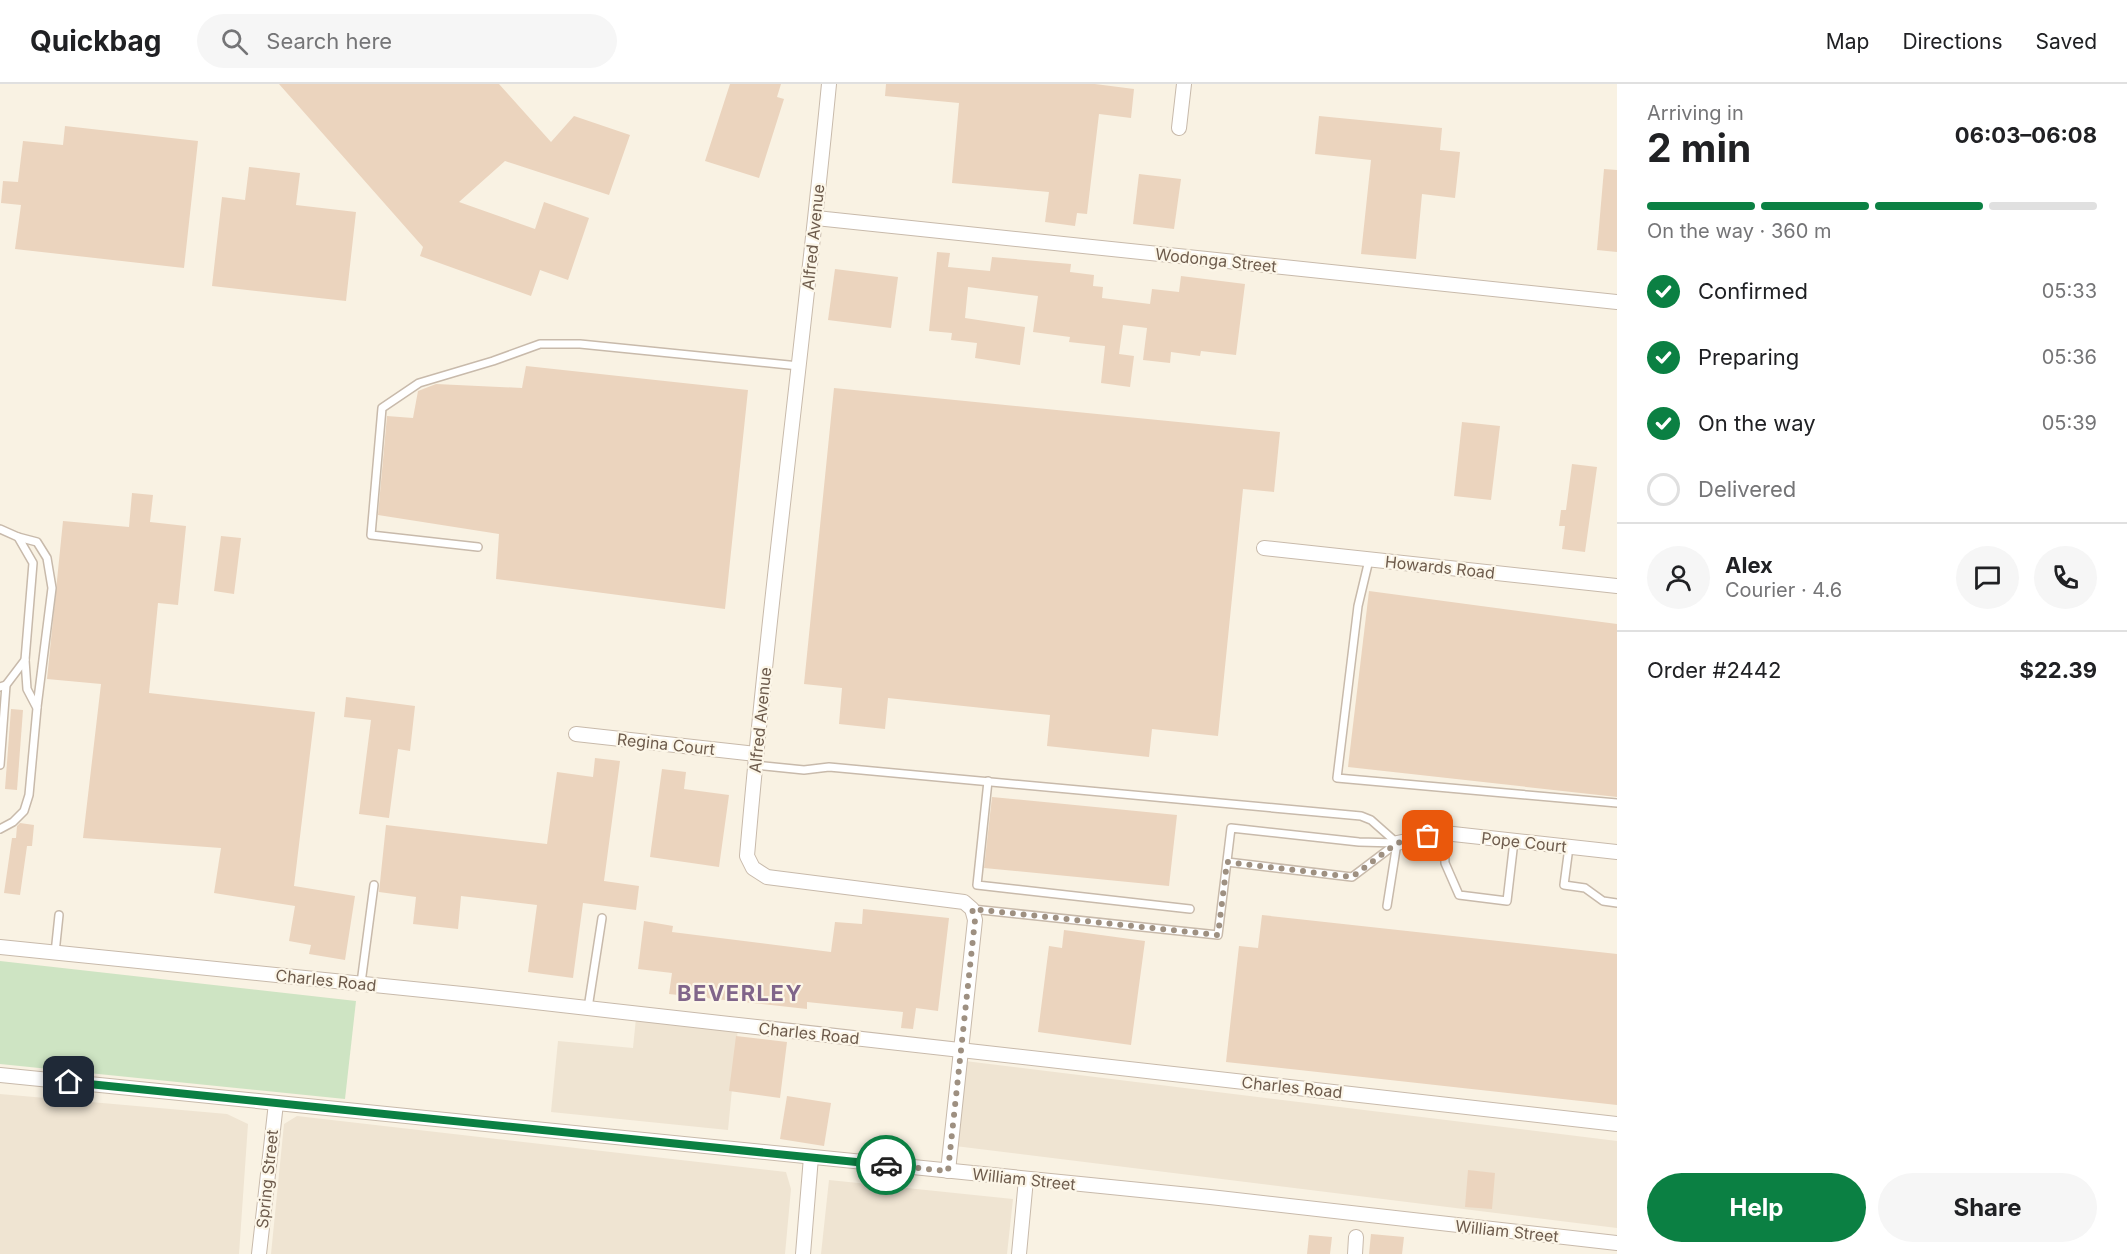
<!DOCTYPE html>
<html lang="en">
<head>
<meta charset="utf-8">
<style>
	body { margin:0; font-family:Inter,sans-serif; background:#f6f6f6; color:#202124; height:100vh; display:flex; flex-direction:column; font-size:22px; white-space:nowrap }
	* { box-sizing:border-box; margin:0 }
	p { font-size:20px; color:#757577 }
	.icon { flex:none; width:33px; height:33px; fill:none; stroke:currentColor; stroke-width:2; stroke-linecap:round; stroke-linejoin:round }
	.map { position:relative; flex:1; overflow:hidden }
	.drawer { display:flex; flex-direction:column; background:#fff; width:510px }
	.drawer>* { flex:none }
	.pin { position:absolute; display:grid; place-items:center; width:51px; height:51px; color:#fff; margin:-26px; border-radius:12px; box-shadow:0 3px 9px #0006 }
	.courier { position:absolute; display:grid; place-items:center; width:60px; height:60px; margin:-30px; border:4px solid #0b8043; border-radius:50%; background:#fff; color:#222; box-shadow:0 2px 8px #0007 }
	.summary em { font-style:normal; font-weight:700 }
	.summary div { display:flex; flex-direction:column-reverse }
	.summary { display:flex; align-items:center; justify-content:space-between; height:102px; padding:0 30px }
	h1 { font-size:39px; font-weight:700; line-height:45px }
	.bar { display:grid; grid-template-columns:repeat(4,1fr); gap:9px 6px; align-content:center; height:72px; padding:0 30px }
	.bar i { height:8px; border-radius:4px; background:#e0e0e0 }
	.bar .on { background:#0b8043 }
	.bar p { grid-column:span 4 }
	.line { display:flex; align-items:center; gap:15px; padding:0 30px; border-top:2px solid #e0e0e0 }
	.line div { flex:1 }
	.round { display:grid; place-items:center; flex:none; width:63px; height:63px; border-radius:32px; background:#f6f6f6 }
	ol { padding:0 30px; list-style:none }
	li { display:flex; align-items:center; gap:18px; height:66px }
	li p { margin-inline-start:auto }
	li .icon { padding:6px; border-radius:50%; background:#0b8043; color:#fff; stroke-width:4 }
	li:last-child { color:#757577 }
	li i { width:33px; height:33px; border:3px solid #e0e0e0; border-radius:50% }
	.cta { display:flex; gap:12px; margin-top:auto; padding:12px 30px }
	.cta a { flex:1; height:69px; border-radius:36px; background:#0b8043; color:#fff; font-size:24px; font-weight:700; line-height:69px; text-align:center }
	.cta a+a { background:#f6f6f6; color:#202124 }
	header { display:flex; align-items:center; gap:36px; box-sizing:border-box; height:84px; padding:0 30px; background:#fff; border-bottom:2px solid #e0e0e0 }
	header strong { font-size:28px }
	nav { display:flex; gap:33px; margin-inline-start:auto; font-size:21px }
	.search { width:420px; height:54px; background:#f6f6f6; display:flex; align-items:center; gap:15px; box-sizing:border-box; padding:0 21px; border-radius:33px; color:#757577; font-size:22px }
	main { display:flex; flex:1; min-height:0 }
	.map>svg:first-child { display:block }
	.residential { fill:#efe4d2 }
	.green { fill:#cee4c3 }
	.building { fill:#ebd4be }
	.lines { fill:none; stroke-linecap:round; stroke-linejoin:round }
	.lane-casing { stroke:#c8baab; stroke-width:10 }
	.street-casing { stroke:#c8baab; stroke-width:16 }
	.lane { stroke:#fff; stroke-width:7 }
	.street { stroke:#fff; stroke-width:14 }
	.done { stroke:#9e9081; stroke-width:6; stroke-dasharray:0 10.8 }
	.route { stroke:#0b8043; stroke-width:8 }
	.labels { text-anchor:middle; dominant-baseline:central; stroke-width:4.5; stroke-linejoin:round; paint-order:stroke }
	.street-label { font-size:16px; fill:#6d5b4c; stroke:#fcf6e8 }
	.district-label { font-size:22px; font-weight:bold; letter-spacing:1.5px; fill:#80658a; stroke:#fcf6e8 }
</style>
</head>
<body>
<header>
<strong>Quickbag</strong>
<div class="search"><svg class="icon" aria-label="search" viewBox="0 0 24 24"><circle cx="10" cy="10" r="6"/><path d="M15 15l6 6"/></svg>Search here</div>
<nav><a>Map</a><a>Directions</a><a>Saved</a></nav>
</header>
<main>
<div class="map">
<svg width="1617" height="1170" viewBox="0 0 1617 1170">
	<rect width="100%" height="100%" fill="#f9f2e3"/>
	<!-- residential -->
	<g class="residential">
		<path d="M636 934 738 944 728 1046 551 1028 558 957 633 964Z"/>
		<path d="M965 977 1617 1057V1144L955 1062Z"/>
		<path d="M0 1010 227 1030 248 1040 239 1170H0Z"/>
		<path d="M297 1032 786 1088 791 1105 785 1170H271L284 1040Z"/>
		<path d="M829 1096 1013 1115 1007 1170H821Z"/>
	</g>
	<!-- green -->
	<path class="green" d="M0 877 356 917 345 1015 0 980Z"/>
	<!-- building -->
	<g class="building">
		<path d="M279 0H499L551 58 574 32 630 51 609 111 505 77 459 118 535 145 544 118 589 134 568 196 540 186 531 212 420 172 423 163Z"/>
		<path d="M730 0H781L777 13 784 15 759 94 705 77Z"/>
		<path d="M886 0H1095L1134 5 1131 34 1099 30 1087 130 1077 129 1075 142 1045 138 1049 108 952 99 959 19 885 12Z"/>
		<path d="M1319 32 1442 44 1440 66 1460 68 1455 114 1422 110 1416 175 1361 170 1371 76 1315 70Z"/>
		<path d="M65 42 198 57 184 184 15 165 21 121 1 119 3 97 18 98 23 57 63 61Z"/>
		<path d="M249 83 300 89 296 121 356 128 346 217 212 202 222 113 245 116Z"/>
		<path d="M1604 85 1617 86V168L1597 166Z"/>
		<path d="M1139 90 1181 95 1174 145 1133 140Z"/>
		<path d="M937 168 950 169 948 183 990 187 992 173 1071 180 1070 188 1094 191 1093 202 1103 203 1102 214 1150 220 1152 205 1179 208 1181 192 1245 200 1236 271 1201 267 1200 272 1171 268 1170 279 1143 276 1147 244 1123 241 1119 270 1134 272 1130 303 1101 299 1105 262 1069 258 1070 253 1033 248 1038 212 968 203 965 234 1025 243 1020 281 975 274 977 259 951 256 952 249 929 247Z"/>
		<path d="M835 185 898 193 891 244 828 236Z"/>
		<path d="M526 282 748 306 725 525 496 495 499 450 378 431 387 332 413 334 418 307 436 300 522 304Z"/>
		<path d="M834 304 1280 348 1274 408 1243 405 1218 652 1152 645 1149 673 1047 662 1050 631 888 614 885 645 839 640 842 604 804 600Z"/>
		<path d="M1462 338 1500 342 1491 416 1454 412Z"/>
		<path d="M1572 380 1597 383 1585 468 1562 465 1565 442H1559L1561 426H1566Z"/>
		<path d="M132 409 153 411 150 438 186 442 178 521 158 519 149 609 315 628 294 802 355 812 345 876 309 870 311 861 289 857 295 822 214 809 221 764 83 754 101 600 47 595 63 437 129 443Z"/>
		<path d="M221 452 241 454 234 510 214 507Z"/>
		<path d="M1369 507 1617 540V713L1348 683Z"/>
		<path d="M346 613 415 622 410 667 398 665 389 734 359 730 371 636 344 633Z"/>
		<path d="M11 625 23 626 17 706 5 705Z"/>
		<path d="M595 674 620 677 604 797 639 802 636 826 583 819 573 894 528 888 537 821 461 812 458 845 413 840 416 813 379 808 386 741 547 760 557 688 593 693Z"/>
		<path d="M662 685 686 688 684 705 729 711 719 783 650 773Z"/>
		<path d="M992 713 1177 731 1169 802 984 784Z"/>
		<path d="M20 739 34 741 32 762H27L20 811 4 809 12 754H16L17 742Z"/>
		<path d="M863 825 949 834 938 927 916 924 913 945 901 944 903 928 807 918V925L669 910 672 889 638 885 644 837 673 842 672 848 831 868 835 838 862 840Z"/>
		<path d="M1262 831 1617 870V1021L1226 978 1239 862 1258 864Z"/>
		<path d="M1064 846 1145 857 1131 961 1038 948 1049 862 1062 864Z"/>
		<path d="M736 952 787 958 780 1014 729 1007Z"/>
		<path d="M787 1012 831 1019 824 1062 780 1055Z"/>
		<path d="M1468 1086 1495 1089 1492 1125 1465 1123Z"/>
		<path d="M1371 1150 1404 1153 1402 1170H1369Z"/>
		<path d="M1309 1151 1332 1153 1330 1170H1307Z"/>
	</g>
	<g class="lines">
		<!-- lane casing -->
		<g class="lane-casing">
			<g id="lane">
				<path d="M0 445 18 453 33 479 25 576 27 605 37 624 29 711 24 727 13 738 0 745"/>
				<path d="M18 453 37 458 47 474 52 504 37 623"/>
				<path d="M478 463 371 451 382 324 419 299 493 277 540 260H580L799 282"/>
				<path d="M1369 476 1358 522 1337 694 1617 719"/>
				<path d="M0 603 6 601 25 576"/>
				<path d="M0 681 6 601"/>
				<path d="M755 681 804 686 829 683 1361 732 1371 736 1397 759"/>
				<path d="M988 697 977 801 1190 825"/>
				<path d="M1444 749 1445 779 1459 811 1507 817 1514 757"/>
				<path d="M1569 763 1564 801 1585 804 1603 817 1617 819"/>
				<path d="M1227 778 1352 793 1397 759"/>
				<path d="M1387 822 1397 759"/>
				<path d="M972 825 1218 851 1231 744 1359 758 1397 759"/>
				<path d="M55 869 59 831"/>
				<path d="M361 899 374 801"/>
				<path d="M588 924 602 834"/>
			</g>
		</g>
		<!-- street casing -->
		<g class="street-casing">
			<g id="street">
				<path d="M829 0C804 257 769 514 747 772L753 784 767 793 964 818 972 825 975 836 948 1087"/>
				<path d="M1179 44 1184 0"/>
				<path d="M816 134 1617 218"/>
				<path d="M1264 464 1617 502"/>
				<path d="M576 650 756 670"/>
				<path d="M1397 759 1444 749 1617 768"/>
				<path d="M0 863 472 911 1617 1040"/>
				<path d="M0 991 1210 1113 1617 1159"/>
				<path d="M259 1170 276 1019"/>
				<path d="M803 1170 811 1073"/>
				<path d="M1019 1170 1026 1095"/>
				<path d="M1355 1170 1356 1153"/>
			</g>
		</g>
		<!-- lane -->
		<use href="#lane" class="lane"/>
		<!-- street -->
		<use href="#street" class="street"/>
	</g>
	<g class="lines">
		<!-- done -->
		<path class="done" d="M886 1081 948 1087 975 836 972 825 1218 851 1227 778 1352 793 1397 759 1428 752"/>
		<!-- route -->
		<path class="route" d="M69 998 886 1081"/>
	</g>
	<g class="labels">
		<!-- street labels -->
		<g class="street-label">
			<text transform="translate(813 153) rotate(-84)">Alfred Avenue</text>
			<text transform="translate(1216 176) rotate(6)">Wodonga Street</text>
			<text transform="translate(1440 483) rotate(6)">Howards Road</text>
			<text transform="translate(760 636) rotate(-84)">Alfred Avenue</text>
			<text transform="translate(666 660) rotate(6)">Regina Court</text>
			<text transform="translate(1524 758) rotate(6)">Pope Court</text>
			<text transform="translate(326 896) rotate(6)">Charles Road</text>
			<text transform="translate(809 949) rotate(6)">Charles Road</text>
			<text transform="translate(1292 1003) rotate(6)">Charles Road</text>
			<text transform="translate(267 1095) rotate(-84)">Spring Street</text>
			<text transform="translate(1024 1095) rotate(6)">William Street</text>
			<text transform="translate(1507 1147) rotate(6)">William Street</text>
		</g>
		<!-- district labels -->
		<g class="district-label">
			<text x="740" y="909">BEVERLEY</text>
		</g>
	</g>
</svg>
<div class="pin" style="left:1428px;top:752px;background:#ea580c"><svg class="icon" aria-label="bag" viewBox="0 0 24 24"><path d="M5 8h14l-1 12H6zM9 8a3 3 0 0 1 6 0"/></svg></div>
<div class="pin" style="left:69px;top:998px;background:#1f2937"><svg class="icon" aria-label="home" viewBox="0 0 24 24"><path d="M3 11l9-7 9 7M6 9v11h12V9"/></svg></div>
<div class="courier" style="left:886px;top:1081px"><svg class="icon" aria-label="car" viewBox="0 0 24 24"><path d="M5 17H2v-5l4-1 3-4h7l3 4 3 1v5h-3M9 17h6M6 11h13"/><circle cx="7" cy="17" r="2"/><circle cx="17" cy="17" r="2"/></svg></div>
</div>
<section class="drawer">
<div class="summary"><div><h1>2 min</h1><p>Arriving in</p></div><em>06:03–06:08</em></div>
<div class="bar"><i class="on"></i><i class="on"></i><i class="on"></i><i></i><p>On the way · 360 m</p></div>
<ol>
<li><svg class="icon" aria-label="check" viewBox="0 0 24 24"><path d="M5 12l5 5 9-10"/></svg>Confirmed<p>05:33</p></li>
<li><svg class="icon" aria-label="check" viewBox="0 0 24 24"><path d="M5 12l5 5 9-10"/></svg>Preparing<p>05:36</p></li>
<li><svg class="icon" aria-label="check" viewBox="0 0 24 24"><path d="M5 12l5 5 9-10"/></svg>On the way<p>05:39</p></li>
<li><i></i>Delivered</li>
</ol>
<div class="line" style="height:108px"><a class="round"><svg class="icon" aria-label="person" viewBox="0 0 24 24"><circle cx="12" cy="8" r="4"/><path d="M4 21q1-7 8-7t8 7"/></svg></a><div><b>Alex</b><p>Courier · 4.6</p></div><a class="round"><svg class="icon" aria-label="chat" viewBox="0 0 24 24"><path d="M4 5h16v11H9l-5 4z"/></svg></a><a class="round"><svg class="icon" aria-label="phone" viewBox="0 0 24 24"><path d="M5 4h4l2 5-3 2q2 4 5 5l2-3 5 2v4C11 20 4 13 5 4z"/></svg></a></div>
<div class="line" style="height:78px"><div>Order #2442</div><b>$22.39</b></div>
<div class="cta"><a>Help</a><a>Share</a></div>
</section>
</main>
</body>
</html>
